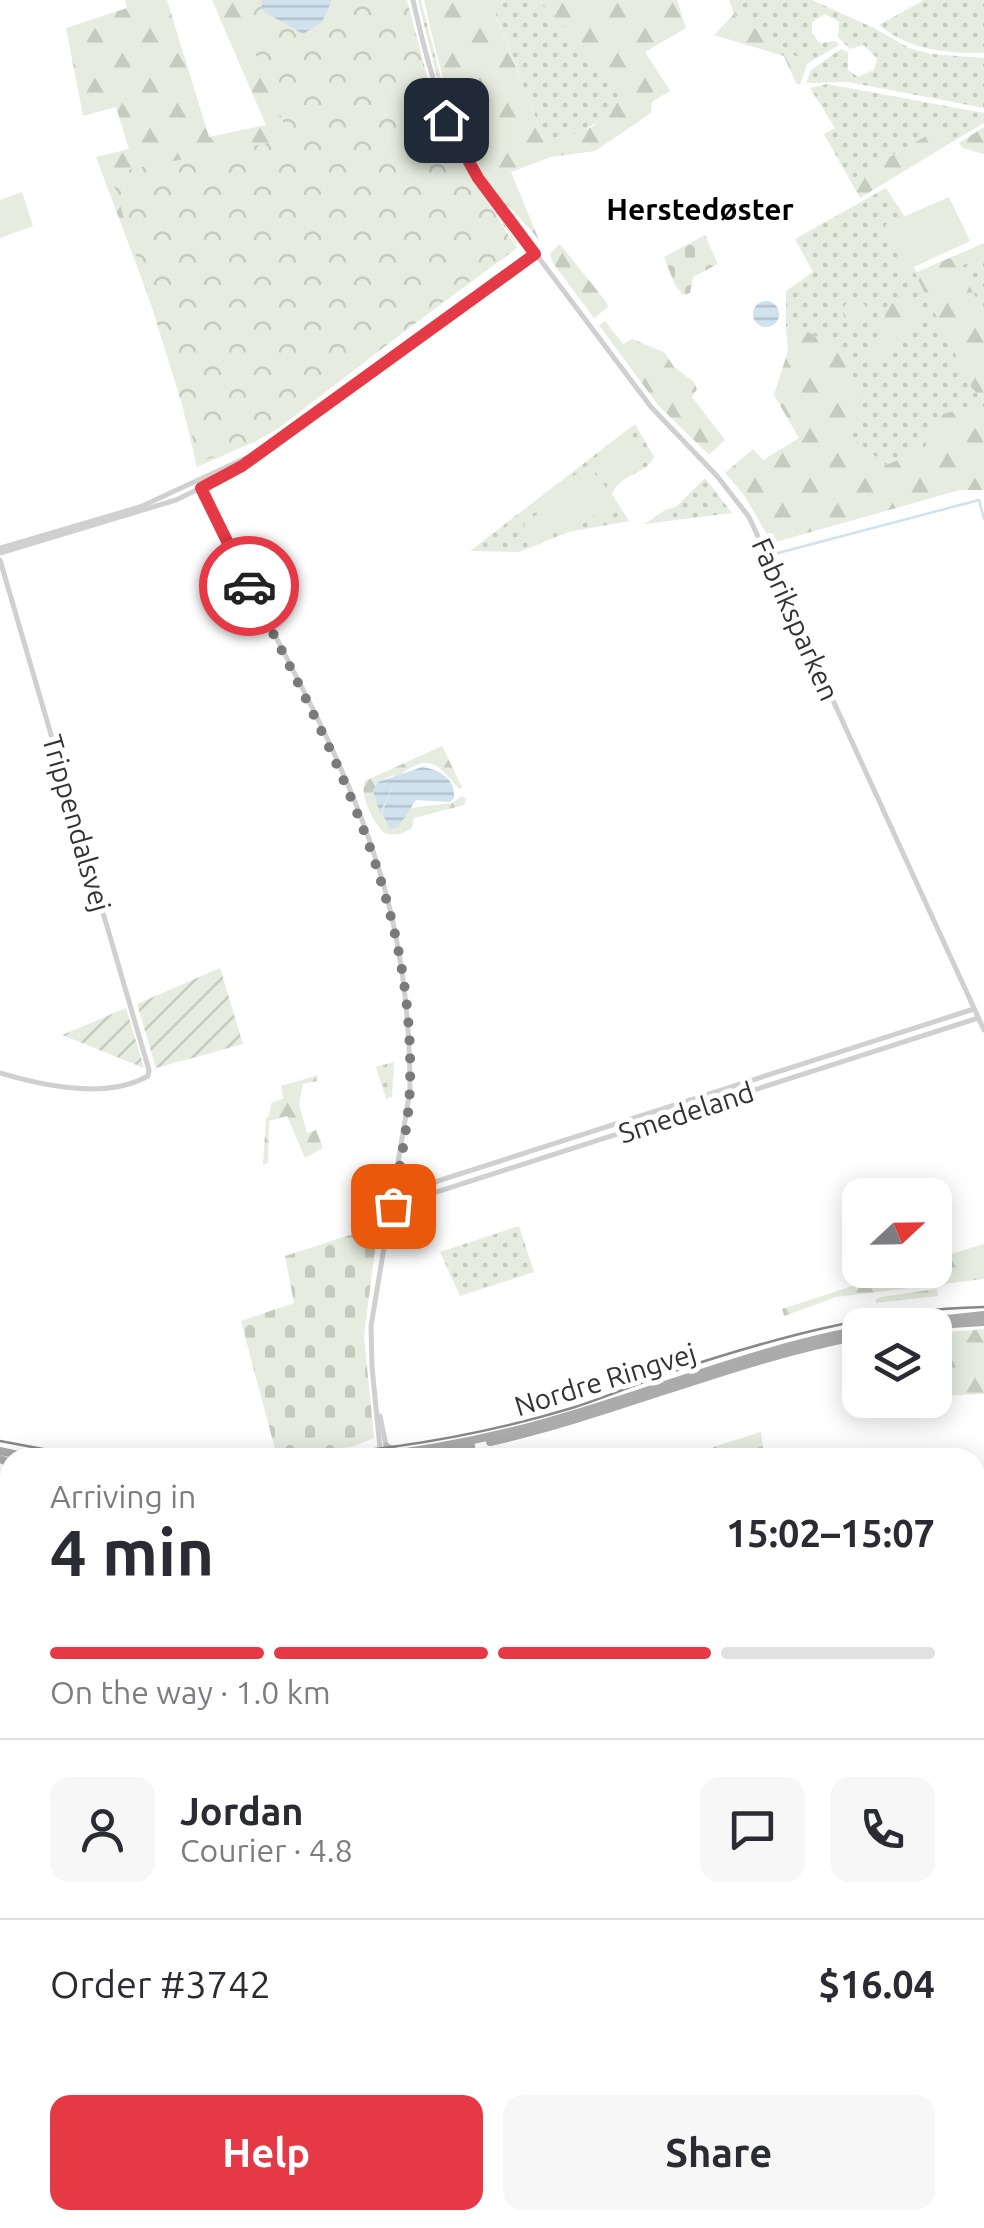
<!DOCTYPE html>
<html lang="en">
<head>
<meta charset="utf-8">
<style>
	body { margin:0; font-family:Ubuntu,sans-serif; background:#f7f7f7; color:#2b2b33; height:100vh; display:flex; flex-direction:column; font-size:38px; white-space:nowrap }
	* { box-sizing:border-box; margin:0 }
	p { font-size:32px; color:#7c7c81 }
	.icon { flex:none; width:55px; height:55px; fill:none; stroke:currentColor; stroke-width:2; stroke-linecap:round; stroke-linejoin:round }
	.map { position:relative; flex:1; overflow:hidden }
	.drawer { position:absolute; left:0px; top:1448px; width:985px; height:782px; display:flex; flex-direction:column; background:#fff; border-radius:30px 30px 0 0; box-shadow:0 5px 25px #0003 }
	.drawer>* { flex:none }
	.needle { width:65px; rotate:68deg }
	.controls { position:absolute; left:842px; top:1178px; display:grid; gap:20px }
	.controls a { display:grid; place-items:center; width:110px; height:110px; border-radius:20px; background:#fff; box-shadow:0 5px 25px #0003; font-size:50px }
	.pin { position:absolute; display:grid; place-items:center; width:85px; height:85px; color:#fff; margin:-42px; border-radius:20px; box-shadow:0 5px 15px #0006 }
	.courier { position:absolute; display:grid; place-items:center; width:100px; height:100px; margin:-50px; border:8px solid #e63946; border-radius:50%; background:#fff; color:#222; box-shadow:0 2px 12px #0007 }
	.head em { font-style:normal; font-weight:700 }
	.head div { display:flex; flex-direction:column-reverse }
	.head { display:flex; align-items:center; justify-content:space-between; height:170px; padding:0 50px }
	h1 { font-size:65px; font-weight:700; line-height:75px }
	.bar { display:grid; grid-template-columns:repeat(4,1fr); gap:15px 10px; align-content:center; height:120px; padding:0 50px }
	.bar i { height:12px; border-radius:8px; background:#e1e1e2 }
	.bar .active { background:#e63946 }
	.bar p { grid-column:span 4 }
	.line { display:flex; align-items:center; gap:25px; padding:0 50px; border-top:2px solid #e1e1e2 }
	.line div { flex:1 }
	.round { display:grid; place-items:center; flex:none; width:105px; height:105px; border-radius:20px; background:#f7f7f7 }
	.primary-button { display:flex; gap:20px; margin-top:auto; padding:20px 50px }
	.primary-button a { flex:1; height:115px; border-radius:20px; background:#e63946; color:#fff; font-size:40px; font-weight:700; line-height:115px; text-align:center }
	.primary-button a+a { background:#f7f7f7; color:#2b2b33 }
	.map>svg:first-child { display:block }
	.grass { fill:url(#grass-dots) }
	.forest { fill:url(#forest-firs) }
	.cemetery { fill:url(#cemetery-stones) }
	.park { fill:url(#park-crowns) }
	.garden { fill:url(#garden-furrows) }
	.pitch { fill:#e6ecdf }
	.water { fill:url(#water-rules) }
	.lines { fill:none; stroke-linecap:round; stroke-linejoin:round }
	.stream { stroke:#cfe2ee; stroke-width:2.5 }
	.tertiary { stroke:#d0d0d0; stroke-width:5 }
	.secondary { stroke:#bdbdbd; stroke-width:5 }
	.primary { stroke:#ababab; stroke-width:8 }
	.tram { stroke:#888; stroke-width:2.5 }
	.done { stroke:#7a7a7a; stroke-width:10; stroke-dasharray:0 18 }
	.route { stroke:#e63946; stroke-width:12 }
	.labels { text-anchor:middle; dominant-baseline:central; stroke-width:10; stroke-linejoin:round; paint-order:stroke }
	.street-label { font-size:28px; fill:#333; stroke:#fff }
	.neighbourhood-label { font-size:30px; font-weight:bold; fill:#000; stroke:#fff }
</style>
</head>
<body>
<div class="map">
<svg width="984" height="2228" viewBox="0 0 984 2228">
	<defs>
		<pattern id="grass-dots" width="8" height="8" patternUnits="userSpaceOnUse" patternTransform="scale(2.5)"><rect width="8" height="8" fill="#e6ecdf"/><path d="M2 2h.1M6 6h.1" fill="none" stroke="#c6cbc0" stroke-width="1.8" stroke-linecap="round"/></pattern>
		<pattern id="forest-firs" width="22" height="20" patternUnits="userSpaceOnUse" patternTransform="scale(2.5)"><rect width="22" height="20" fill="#e6ecdf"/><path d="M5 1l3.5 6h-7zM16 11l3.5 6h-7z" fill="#c6cbc0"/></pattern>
		<pattern id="cemetery-stones" width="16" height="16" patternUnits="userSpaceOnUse" patternTransform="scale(2.5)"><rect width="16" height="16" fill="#e6ecdf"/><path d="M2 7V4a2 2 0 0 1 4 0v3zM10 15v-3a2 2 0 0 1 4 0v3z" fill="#c6cbc0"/></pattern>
		<pattern id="park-crowns" width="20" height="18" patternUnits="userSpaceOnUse" patternTransform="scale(2.5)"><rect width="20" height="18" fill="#e6ecdf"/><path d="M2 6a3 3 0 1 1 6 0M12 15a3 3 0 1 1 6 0" fill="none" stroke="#c6cbc0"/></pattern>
		<pattern id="garden-furrows" width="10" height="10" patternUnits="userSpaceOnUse" patternTransform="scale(2.5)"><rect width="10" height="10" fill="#e6ecdf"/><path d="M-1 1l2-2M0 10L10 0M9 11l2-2" fill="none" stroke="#c6cbc0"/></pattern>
		<pattern id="water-rules" width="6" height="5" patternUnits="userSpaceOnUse" patternTransform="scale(2.5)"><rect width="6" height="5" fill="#cfe2ee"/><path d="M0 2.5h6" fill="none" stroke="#b2c2cd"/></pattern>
	</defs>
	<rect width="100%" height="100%" fill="#fff"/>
	<!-- grass -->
	<g class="grass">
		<path d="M407 0 432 95 445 126 465 165 517 243 515 244C492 204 462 169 442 126 424 86 416 43 407 0Z"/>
		<path d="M418 0H421L448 106 469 152 528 234 484 181 444 106Z"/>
		<path d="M503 0H539L628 92C606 120 581 136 546 144L494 10Z"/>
		<path d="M729 0H812L874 28 909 48 931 54 984 58V108L848 82 806 83 811 70 841 49 848 52V70L858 77 874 70 877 58 864 45 850 49 838 37 839 22 825 14 812 22V34L820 43 835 41 839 45 807 64 734 14Z"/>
		<path d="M924 0H984V53C945 53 911 51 879 25Z"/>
		<path d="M827 84 984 113V123L952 142 933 132 850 180 824 134 835 128 810 88Z"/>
		<path d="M886 188 905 217 886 226 905 270 914 267 972 387 984 400V415L970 406 943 414 924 449 886 465 847 434 792 325 786 328V291L813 272 795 239Z"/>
		<path d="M976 257 984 260V314L959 266Z"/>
		<path d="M635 424 654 457C645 476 620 473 612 494L629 521 568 532 519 552 470 551Z"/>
		<path d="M705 478 732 513 645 524 665 510 676 507Z"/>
		<path d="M394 1062 392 1097 386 1099 376 1067Z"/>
		<path d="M519 1226 534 1272 460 1296 440 1252Z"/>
	</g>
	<!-- forest -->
	<g class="forest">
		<path d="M125 0H167L209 137 266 125 212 0H244L427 98 460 167 517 248 305 405 232 351 256 441 197 467 171 357 96 157 129 149 116 107 83 116 66 28 127 8Z"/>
		<path d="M424 0H503L494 11 546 144 592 127 628 92 539 0H677L686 28 645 52 670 91 652 102 651 113 595 151 551 157 511 172 539 240C523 221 503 202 489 181 453 127 438 63 424 0Z"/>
		<path d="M734 14 807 64 800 85 796 83 784 56 714 35Z"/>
		<path d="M984 127V154L963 148 959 143Z"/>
		<path d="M933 132 952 142 860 198 850 180Z"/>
		<path d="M984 243V260L976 258 960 267 984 314V400L972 388 915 273Z"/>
		<path d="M560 244 607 303 608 307 594 318 553 263 550 254Z"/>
		<path d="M910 295 922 302 923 314C905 329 898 352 873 359L870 352 884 322 887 306Z"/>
		<circle cx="855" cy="312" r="12"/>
		<path d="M605 321 623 344 632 339 664 352 674 367 694 382 697 389 692 397 725 440 709 455 658 405 599 325Z"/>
		<path d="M792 325C846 347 862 369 858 428L848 434 886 465 924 449 943 414 970 406 984 415V490H960L772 543 744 495 725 473 753 449 763 460 799 438 774 395 788 351 786 328Z"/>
		<path d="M442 746 462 787 460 789C434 763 433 751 395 778L393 775 378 782 380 812 393 778 395 780 382 813 405 817 409 808 452 803 462 796 466 799 464 805 414 818 412 828C402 834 395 837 383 832 373 820 359 796 365 781Z"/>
		<path d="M318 1075 317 1081 303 1084 299 1104 307 1133 316 1130 323 1148 305 1158 287 1116 269 1121 268 1162 263 1165 266 1118 269 1116 271 1103 283 1099 281 1086Z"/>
		<path d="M984 1244V1279L836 1297 784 1316 782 1309 902 1270H935V1259Z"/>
		<path d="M937 1289 938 1296 876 1303V1299L881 1297Z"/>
		<path d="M984 1329V1394L937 1396 935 1333Z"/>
	</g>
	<!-- cemetery -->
	<g class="cemetery">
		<path d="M705 235 718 264 693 277 690 293 683 295 675 285 664 257Z"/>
		<path d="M378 1226 364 1336 374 1438 352 1447 276 1453 241 1321 294 1303 285 1256Z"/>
	</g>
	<!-- park -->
	<g class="park">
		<path d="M234 0H407L430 96 442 127 515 246 279 428 256 441 200 462 110 173 290 139Z"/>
		<path d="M761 1432 764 1457H717L713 1447Z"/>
	</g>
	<!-- garden -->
	<g class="garden">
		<path d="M220 968 243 1044 156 1068 137 1004Z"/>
		<path d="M126 1008 144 1068 62 1035Z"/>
	</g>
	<!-- pitch -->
	<g class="pitch">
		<path d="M22 192 33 226 0 238V200Z"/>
		<path d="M949 197 970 241 905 271 885 225Z"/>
		<path d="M625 436 645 461 611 488 591 463Z"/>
		<path d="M588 465 613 496 607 501 616 512 601 524 591 513 563 535 538 504Z"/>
		<path d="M540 512 556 532 539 545 523 525Z"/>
	</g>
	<!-- water -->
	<g class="water">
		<path d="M261 0H332L322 22 303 34 263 11Z"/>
		<circle cx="766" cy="314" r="13"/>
		<path d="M422 767C439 769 456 779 454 798L450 802 416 800 398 827 390 829 382 813 395 780 380 813 373 790 378 782Z"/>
	</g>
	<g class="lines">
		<!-- stream -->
		<path class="stream" d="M778 553 979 500 984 519"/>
		<!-- tertiary -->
		<g class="tertiary">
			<path d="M413 0C428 67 442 119 478 177L651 407 717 476 749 517 984 1030"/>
			<path d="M201 488C258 614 336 732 377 863 401 937 410 1013 410 1090L371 1326 372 1367 381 1458"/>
			<path d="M0 548 140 507 248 457"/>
			<path d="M0 553 176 500 225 476 535 254"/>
			<path d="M0 560 149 1070 148 1076C106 1100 43 1086 0 1073"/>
			<path d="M394 1195 974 1009"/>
			<path d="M393 1206 978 1018"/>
			<path d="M380 1416 386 1445"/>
			<path d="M984 1838 977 1840 975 1845 977 1851 984 1852"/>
			<path d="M0 1841 10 1836"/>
			<path d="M251 2220 254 2228"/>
			<path d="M257 2220 259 2228"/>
			<path d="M133 2228 146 2220"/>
			<path d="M147 2228 160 2220"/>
		</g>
		<!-- secondary -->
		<g class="secondary">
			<path d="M386 1445 397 1451"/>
			<path d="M0 2049 10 2066"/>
			<path d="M0 2063 10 2079"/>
			<path d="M94 2220 99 2228"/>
			<path d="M103 2220 108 2228"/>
		</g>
		<!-- primary -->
		<g class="primary">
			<path d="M890 1325 984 1315"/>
			<path d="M935 1325 984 1322"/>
			<path d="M490 1442C615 1414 733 1360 860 1336"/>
			<path d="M0 1451 31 1458"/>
			<path d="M73 1453 74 1458"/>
			<path d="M361 1458C424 1451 482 1440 543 1423 649 1394 751 1350 860 1330"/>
			<path d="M429 1458 471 1446"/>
			<path d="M0 1459 10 1463"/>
		</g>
		<!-- tram -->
		<g class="tram">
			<path d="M0 1441 91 1458"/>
			<path d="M273 1458C374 1453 476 1437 572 1408 604 1398 634 1385 665 1374 767 1340 876 1309 984 1307"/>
		</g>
	</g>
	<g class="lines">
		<!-- done -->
		<path class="done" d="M249 586C331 748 415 898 410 1085 409 1125 399 1166 393 1206"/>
		<!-- route -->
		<path class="route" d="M249 586 201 488 242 466 535 254 478 178 446 120"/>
	</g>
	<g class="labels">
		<!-- street labels -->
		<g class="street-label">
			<text transform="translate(796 619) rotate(66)">Fabriksparken</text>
			<text transform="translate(77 823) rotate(74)">Trippendalsvej</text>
			<text transform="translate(686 1112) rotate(-18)">Smedeland</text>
			<text transform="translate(605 1379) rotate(-17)">Nordre Ringvej</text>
		</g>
		<!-- neighbourhood labels -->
		<g class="neighbourhood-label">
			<text x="700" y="209">Herstedøster</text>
		</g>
	</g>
</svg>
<div class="controls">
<a><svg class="needle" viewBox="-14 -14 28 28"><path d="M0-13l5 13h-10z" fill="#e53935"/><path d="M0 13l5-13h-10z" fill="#7c7c81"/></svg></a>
<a><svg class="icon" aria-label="layers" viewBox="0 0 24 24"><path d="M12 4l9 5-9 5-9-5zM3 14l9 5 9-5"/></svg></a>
</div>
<div class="pin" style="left:393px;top:1206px;background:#ea580c"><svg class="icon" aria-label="bag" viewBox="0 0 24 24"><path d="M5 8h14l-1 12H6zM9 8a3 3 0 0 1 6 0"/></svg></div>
<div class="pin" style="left:446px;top:120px;background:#1f2937"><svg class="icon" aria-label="home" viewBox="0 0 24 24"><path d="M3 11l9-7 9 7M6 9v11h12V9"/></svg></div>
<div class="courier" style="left:249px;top:586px"><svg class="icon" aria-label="car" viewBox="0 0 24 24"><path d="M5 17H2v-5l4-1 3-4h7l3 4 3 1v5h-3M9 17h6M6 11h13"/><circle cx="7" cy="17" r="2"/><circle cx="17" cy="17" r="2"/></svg></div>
<section class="drawer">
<div class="head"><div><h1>4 min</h1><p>Arriving in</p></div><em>15:02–15:07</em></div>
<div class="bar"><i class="active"></i><i class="active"></i><i class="active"></i><i></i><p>On the way · 1.0 km</p></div>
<div class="line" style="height:180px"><a class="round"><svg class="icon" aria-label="person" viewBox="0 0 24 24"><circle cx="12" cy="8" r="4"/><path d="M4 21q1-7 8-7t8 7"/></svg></a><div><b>Jordan</b><p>Courier · 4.8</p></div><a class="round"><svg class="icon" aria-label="chat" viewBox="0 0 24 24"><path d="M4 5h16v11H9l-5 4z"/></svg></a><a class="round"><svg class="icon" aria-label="phone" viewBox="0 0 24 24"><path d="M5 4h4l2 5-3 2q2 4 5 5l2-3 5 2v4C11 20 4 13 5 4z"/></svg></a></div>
<div class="line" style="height:130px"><div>Order #3742</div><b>$16.04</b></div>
<div class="primary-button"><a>Help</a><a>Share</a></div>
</section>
</div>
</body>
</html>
